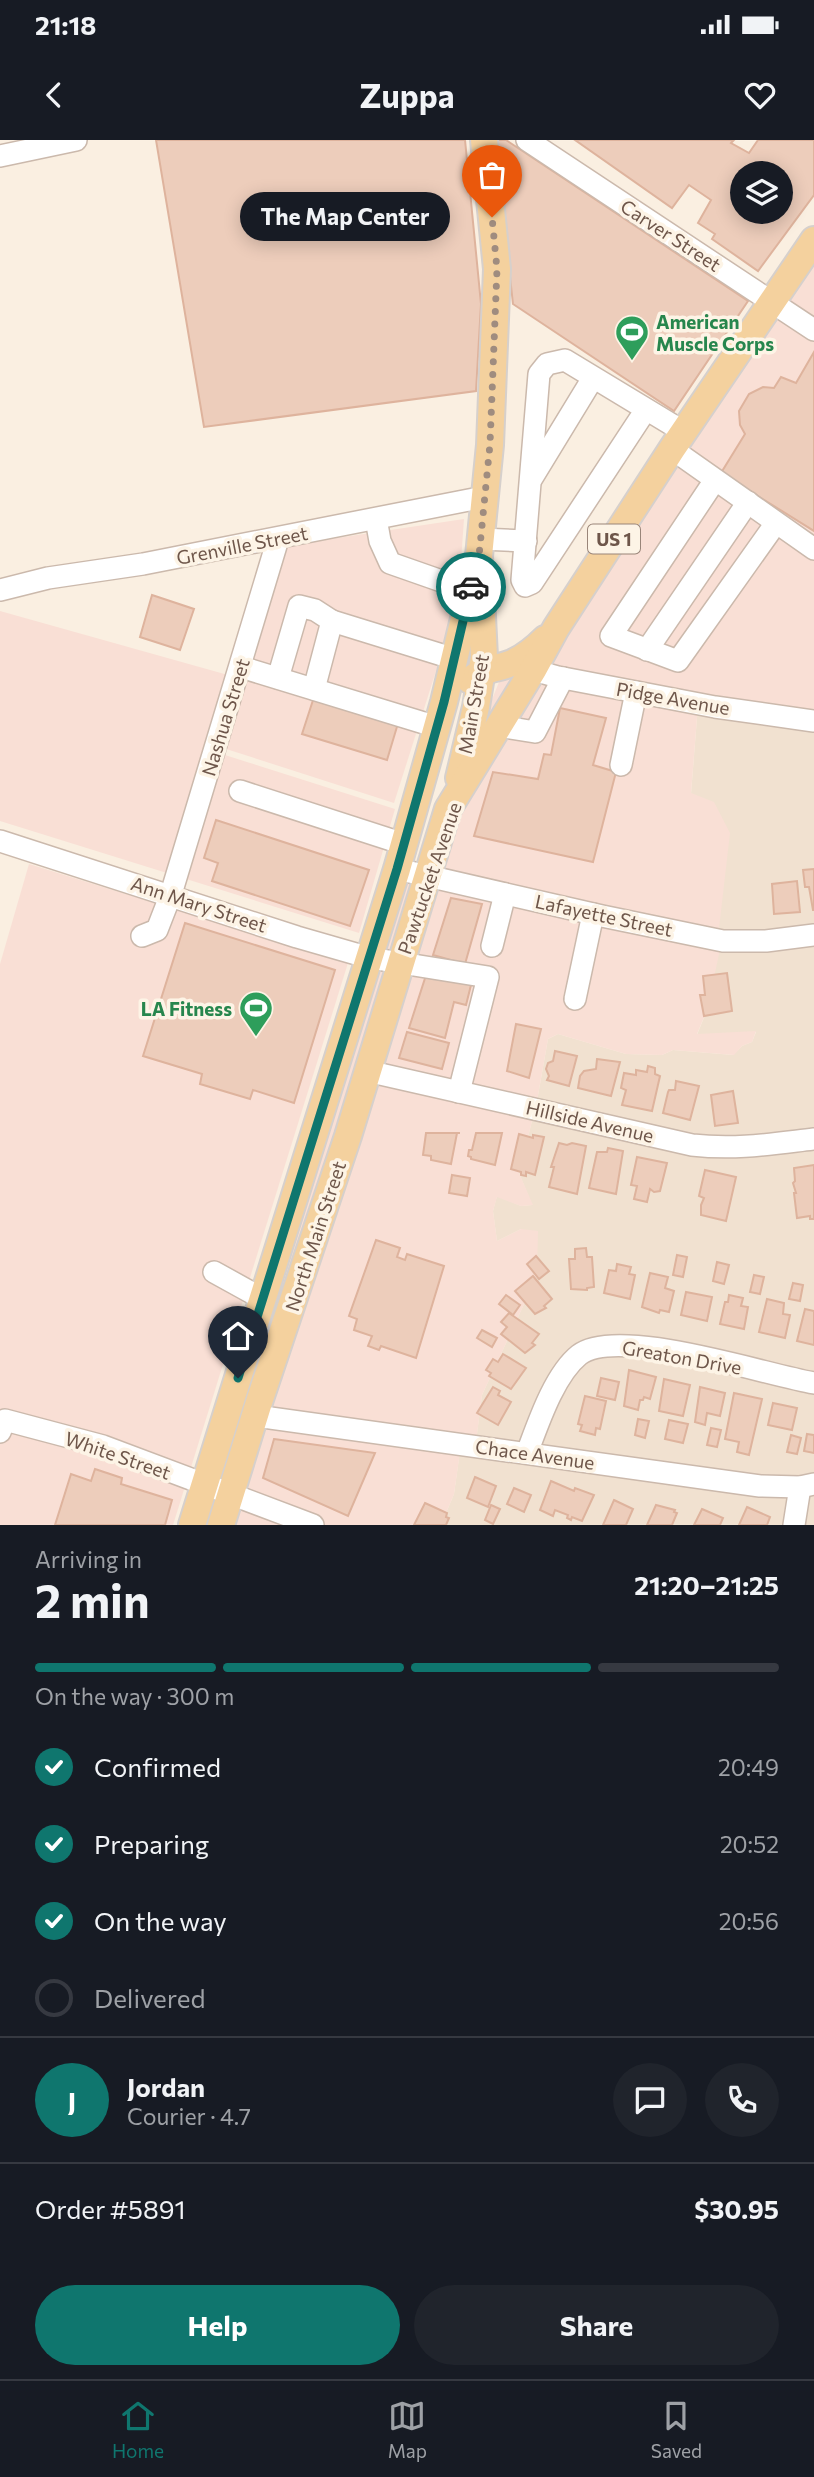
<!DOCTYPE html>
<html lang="en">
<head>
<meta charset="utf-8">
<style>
	body { margin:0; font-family:Commissioner,sans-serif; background:#20242c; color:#f1f3f6; height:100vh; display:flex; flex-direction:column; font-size:26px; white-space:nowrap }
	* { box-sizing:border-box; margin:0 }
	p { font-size:23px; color:#9ea1a6 }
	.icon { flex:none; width:38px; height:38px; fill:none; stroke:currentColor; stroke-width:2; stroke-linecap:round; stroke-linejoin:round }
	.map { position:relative; height:1385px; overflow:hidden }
	.details { display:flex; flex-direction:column; background:#171b24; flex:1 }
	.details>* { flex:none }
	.tools { position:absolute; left:730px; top:21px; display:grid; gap:14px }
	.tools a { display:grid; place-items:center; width:63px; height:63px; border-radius:50%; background:#171b24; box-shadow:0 4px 18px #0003; font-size:35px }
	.pin { position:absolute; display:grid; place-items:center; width:60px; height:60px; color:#fff; margin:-72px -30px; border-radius:50% 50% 50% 0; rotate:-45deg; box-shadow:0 0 7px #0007 }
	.pin .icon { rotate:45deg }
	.courier { position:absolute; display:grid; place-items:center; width:70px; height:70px; margin:-35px; border:5px solid #0f766e; border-radius:50%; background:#fff; color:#222; box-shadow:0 2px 9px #0007 }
	.bubble { position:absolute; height:49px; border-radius:24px; background:#171b24; box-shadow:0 4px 18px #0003; font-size:23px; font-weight:700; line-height:49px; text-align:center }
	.head em { font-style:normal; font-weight:700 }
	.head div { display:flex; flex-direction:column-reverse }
	.head { display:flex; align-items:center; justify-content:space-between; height:119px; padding:0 35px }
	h1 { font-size:46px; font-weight:700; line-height:52px }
	.bar { display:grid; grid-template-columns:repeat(4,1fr); gap:10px 7px; align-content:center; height:84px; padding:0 35px }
	.bar i { height:9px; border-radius:5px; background:#363941 }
	.bar .selected { background:#0f766e }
	.bar p { grid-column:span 4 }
	.line { display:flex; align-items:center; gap:18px; padding:0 35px; border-top:2px solid #363941 }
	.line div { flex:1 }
	.round { display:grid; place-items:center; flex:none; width:74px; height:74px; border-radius:37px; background:#20242c }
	ol { padding:0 35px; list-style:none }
	li { display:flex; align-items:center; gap:21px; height:77px }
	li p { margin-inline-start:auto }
	li .icon { padding:7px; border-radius:50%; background:#0f766e; color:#fff; stroke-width:4 }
	li:last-child { color:#9ea1a6 }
	li i { width:38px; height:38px; border:4px solid #363941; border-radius:50% }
	.button { display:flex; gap:14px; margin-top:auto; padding:14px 35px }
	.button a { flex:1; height:80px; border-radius:42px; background:#0f766e; color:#fff; font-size:28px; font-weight:700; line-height:80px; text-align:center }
	.button a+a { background:#20242c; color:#f1f3f6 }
	.status { display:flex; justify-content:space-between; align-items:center; height:49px; padding:0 35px; background:#171b24; direction:ltr }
	.status svg { height:19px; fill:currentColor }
	header { display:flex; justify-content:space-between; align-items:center; height:91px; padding:0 35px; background:#171b24; font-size:32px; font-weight:700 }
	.tab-bar { display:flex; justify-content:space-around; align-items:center; height:98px; border-top:2px solid #363941; background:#171b24; font-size:19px; color:#9ea1a6 }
	.tab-bar a { display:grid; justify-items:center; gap:4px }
	.tab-bar .selected { color:#0f766e }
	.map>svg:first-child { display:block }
	.residential { fill:#f1e1d0 }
	.commercial { fill:#f9dfd5 }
	.building { fill:#edcdbb; stroke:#deb39d; stroke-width:2; fill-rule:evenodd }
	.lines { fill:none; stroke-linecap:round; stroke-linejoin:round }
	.minor-casing { stroke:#cbb9ac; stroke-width:24 }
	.major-casing { stroke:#d6d0cc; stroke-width:30 }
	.minor { stroke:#fff; stroke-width:21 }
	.major { stroke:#f4d19e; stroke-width:26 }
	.done { stroke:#9f8c7f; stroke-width:7; stroke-dasharray:0 12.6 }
	.route { stroke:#0f766e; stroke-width:9 }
	.labels { text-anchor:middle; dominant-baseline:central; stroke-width:7; stroke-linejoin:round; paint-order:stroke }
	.shield { fill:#fdf4e6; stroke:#998579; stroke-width:2 }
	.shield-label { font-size:18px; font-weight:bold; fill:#6e564a }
	.street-label { font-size:19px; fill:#6e564a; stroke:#fdf4e6 }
	.leisure-label { font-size:19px; font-weight:bold; fill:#27864d; stroke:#fdf4e6; text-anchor:start }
</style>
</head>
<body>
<div class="status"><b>21:18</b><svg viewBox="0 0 49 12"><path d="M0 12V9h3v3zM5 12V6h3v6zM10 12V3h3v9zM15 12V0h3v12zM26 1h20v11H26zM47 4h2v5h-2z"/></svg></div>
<header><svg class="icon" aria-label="back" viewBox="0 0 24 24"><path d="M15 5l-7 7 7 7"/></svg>Zuppa<svg class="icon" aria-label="heart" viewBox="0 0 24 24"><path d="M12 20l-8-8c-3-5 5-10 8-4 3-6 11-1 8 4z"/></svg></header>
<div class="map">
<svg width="814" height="1385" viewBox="0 0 814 1385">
	<rect width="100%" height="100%" fill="#faefe1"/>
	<!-- residential -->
	<path class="residential" d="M698 565 814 579V1385H441L454 1354 460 1311 475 1309 482 1255 537 1136 521 1089 497 1101 493 1071 497 1056 521 1066 532 1065 519 1033 537 961 548 899 558 894 626 914 662 915 673 910 733 915 742 906 752 902 756 892 697 895 707 870 691 654Z"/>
	<!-- commercial -->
	<g class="commercial">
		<path d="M814 106V579L698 565 691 653 714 662 730 693 718 797 721 805 707 870 697 894 756 891 752 902 742 906 734 915 673 910 662 915 626 914 558 894 548 899 537 961 519 1033 533 1065 521 1066 497 1057 493 1071 497 1101 521 1089 538 1091 537 1136 482 1255 475 1310 460 1312 454 1354 441 1385H191L395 730 423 732 499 542 535 520Z"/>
		<path d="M464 379 458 462 394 663 223 608 284 406Z"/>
		<path d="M0 471 228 535 206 609 395 669 359 793 0 681Z"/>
		<path d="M29 724 348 823 173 1385H0V824Z"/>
	</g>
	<!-- building -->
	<g class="building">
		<path d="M156 0H465L481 164 476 251 204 287Z"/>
		<path d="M495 0H506L748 161 674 271 513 164Z"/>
		<path d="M575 0H734L731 3 749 13 758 0H814V55L758 131 712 99 715 94 698 83 711 60 689 45 672 68ZM742 33H780V72H742Z"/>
		<path d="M814 212V391L721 333 745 294 740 285 739 271 749 254 763 247 774 248 781 237 796 243Z"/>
		<path d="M152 455 194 469 180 510 140 497Z"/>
		<path d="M315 554 399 580 387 620 302 594Z"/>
		<path d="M560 568 606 578 593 625 616 632 593 722 474 696 493 632 538 639 544 614 551 615Z"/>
		<path d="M216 680 369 730 350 786 212 741 218 723 204 718Z"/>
		<path d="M814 729V770H813L809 747H805L803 730Z"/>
		<path d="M797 741 800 772 774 774 772 744Z"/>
		<path d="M451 758 482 764 465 824 433 815Z"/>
		<path d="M185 783 335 830 294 963 253 950 250 959 200 944 202 934 143 916Z"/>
		<path d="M428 829 473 837 466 865 454 862 445 898 409 888Z"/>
		<path d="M727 833 732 871 704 876 700 855H705L703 836Z"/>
		<path d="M516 884 541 889 529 938 507 931Z"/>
		<path d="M407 892 449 903 442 929 399 918Z"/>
		<path d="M555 911 577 916 569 946 547 940 549 936 546 929 548 923 553 921Z"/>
		<path d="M597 919 620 922 611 956 578 948 580 936 584 931 596 929Z"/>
		<path d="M648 926 655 928V934L660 936 652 971 622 965 626 950 621 948 624 933 636 935V930L647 932Z"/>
		<path d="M676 941 699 946 690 980 663 973 668 952 669 950H675Z"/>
		<path d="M733 951 738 983 715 986 711 955Z"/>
		<path d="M426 993H460H457L451 1024 431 1020V1016L423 1015Z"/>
		<path d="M476 993H502L495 1025 471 1019V1017L468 1016 469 1010H472Z"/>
		<path d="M519 994 533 998V995L544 997 535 1035 526 1032V1036L521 1035V1032L511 1029Z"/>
		<path d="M559 1003 567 1005 572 1003 586 1006 577 1054 549 1047 554 1027H551Z"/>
		<path d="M608 1008 623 1011 616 1054 589 1048 597 1012H607Z"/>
		<path d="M637 1017 667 1023 660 1051 654 1052 650 1049 647 1062 634 1059 637 1046 631 1045Z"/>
		<path d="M814 1025V1079H810V1076L797 1078 794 1053H796L793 1043 795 1041 794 1028Z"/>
		<path d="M705 1030 736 1037 726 1081 701 1075V1065L704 1058 699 1056Z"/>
		<path d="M452 1035 470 1038 467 1056 449 1053Z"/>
		<path d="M376 1100 400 1108 397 1117 405 1120 407 1114 444 1126 416 1218 381 1206 379 1210 368 1206 372 1196 354 1190 357 1179 349 1176Z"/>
		<path d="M586 1108 587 1117H592L594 1147 587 1148V1150L571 1149 569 1119H575V1109Z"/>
		<path d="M677 1115 687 1117 683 1137 673 1135Z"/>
		<path d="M536 1116 549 1131 539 1139 527 1124Z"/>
		<path d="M717 1122 729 1125 724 1144 713 1141Z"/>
		<path d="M617 1124 631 1127 629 1134 635 1135 630 1159 604 1153 609 1130 616 1131Z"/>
		<path d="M650 1133 668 1137 665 1148 674 1151 669 1172 660 1170 659 1173 642 1167Z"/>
		<path d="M754 1135 764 1137 760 1154 750 1152Z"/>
		<path d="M533 1136 552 1159 544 1166 546 1168 535 1174 515 1151Z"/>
		<path d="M793 1143 803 1145 800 1161 789 1159Z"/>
		<path d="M686 1152 712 1157 707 1181 681 1175Z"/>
		<path d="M506 1155 520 1165 513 1175 499 1164Z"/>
		<path d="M729 1155 743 1158 741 1166 748 1167 744 1189 720 1184 725 1162H728Z"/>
		<path d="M767 1159 784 1163 783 1174 790 1175 785 1198 759 1192Z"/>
		<path d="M805 1169 814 1171V1205L797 1201Z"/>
		<path d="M509 1173 539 1194 532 1203 535 1205 525 1213 501 1194 507 1187 501 1182Z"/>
		<path d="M482 1190 497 1198 492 1207 477 1198Z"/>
		<path d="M503 1214 526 1228 511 1249 489 1236 491 1233 486 1230 493 1219 498 1222Z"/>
		<path d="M629 1230 656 1237 650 1259 644 1257 643 1260H640L638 1270 624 1266Z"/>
		<path d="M601 1238 619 1242 615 1260 597 1256Z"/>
		<path d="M664 1239 690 1245 683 1276 659 1271Z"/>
		<path d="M493 1247 500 1251 498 1255 511 1262 498 1285 477 1273Z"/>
		<path d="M700 1247 725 1253 720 1276 707 1273 705 1285 695 1282Z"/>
		<path d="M734 1253 762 1259 749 1315 737 1312 739 1302 725 1299Z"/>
		<path d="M585 1256 606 1261 600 1289 596 1288 595 1295 580 1291 582 1285 578 1284Z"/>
		<path d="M773 1263 797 1268 792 1290 768 1285Z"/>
		<path d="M638 1279 649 1281 645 1298 635 1295Z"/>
		<path d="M669 1280 688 1284 683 1303 665 1299Z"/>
		<path d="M711 1288 721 1290 717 1307 707 1305Z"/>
		<path d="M807 1294 814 1295V1313L804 1311Z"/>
		<path d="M791 1295 801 1298 797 1314 787 1312Z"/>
		<path d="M274 1299 375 1313 348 1376 263 1338Z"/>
		<path d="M95 1329 122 1338 121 1344 172 1360 165 1385H55L71 1334 91 1341Z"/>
		<path d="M475 1337 496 1346 488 1367 467 1358Z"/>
		<path d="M551 1341 574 1351 575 1348 594 1355 582 1381 572 1377 571 1380 567 1378 568 1375 555 1370 553 1376 540 1370Z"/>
		<path d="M514 1348 531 1355 524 1372 507 1364Z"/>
		<path d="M614 1360 633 1369 626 1385H603Z"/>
		<path d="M425 1363 447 1373 446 1377 449 1378 446 1385H414Z"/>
		<path d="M491 1365 500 1369 493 1384 485 1380Z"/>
		<path d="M656 1365 675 1370 674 1372 677 1373 672 1385H647Z"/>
		<path d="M747 1367 770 1377 767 1385H739Z"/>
		<path d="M702 1369 723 1378 720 1385H694Z"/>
	</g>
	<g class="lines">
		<!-- minor casing -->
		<g class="minor-casing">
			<g id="minor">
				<path d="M527 0 814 190"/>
				<path d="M0 16 76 0"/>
				<path d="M645 271 532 443 525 446 522 440 539 234 547 224 565 220 684 292"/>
				<path d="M672 309 814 409"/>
				<path d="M532 338 593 238"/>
				<path d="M715 340 611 496 678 521 776 383"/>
				<path d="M376 379 380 401 390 423 470 451"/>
				<path d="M481 399 526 401"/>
				<path d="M0 450 48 438 143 424 484 357"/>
				<path d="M332 481 455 519"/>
				<path d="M647 510 748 362"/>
				<path d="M241 527 437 587"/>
				<path d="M533 530 558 537 715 567 814 581"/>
				<path d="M278 538 299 466 315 470 332 481 314 549"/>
				<path d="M499 586 535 592 563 538"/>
				<path d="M621 625 636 552"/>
				<path d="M240 651 404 704"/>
				<path d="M0 701 297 797 370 818 488 837 459 952"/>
				<path d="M397 729 602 776 723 801H766L814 795"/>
				<path d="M142 796 157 790 171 754 278 399"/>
				<path d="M492 806 505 754"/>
				<path d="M575 859 593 774"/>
				<path d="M367 931 692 1005C736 1010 771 1004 814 999"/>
				<path d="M214 1132 263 1159"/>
				<path d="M256 1276 760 1346 800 1347 814 1344"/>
				<path d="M0 1292 5 1280 103 1306 313 1385"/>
				<path d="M527 1313C538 1284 554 1235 579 1215 616 1185 766 1235 814 1243"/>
				<path d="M794 1385 800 1347"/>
			</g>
		</g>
		<!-- major casing -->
		<g class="major-casing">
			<g id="major">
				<path d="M470 540C487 527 494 530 512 523 525 517 535 509 545 499"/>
				<path d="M459 638 476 567 484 517 479 416 490 305 497 129 484 0"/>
				<path d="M192 1385 397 729 444 562 479 416"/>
				<path d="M221 1385 260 1259 348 996 448 669 533 530 556 488 672 309 814 100"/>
			</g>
		</g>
		<!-- minor -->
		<use href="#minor" class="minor"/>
		<!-- major -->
		<use href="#major" class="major"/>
	</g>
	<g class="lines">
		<!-- done -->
		<path class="done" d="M471 447 479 416 490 304 497 129 492 77"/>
		<!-- route -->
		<path class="route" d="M238 1238 397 729 444 562 471 447"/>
	</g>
	<!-- icons -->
	<defs>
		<g id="stadium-pin" transform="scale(1.75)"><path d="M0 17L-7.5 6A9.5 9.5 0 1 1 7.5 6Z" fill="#2e9e5b" stroke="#fdf4e6"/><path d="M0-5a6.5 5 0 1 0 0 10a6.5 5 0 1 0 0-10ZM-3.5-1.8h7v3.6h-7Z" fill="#fff"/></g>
	</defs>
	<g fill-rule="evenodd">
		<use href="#stadium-pin" x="632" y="192"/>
		<use href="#stadium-pin" x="256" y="868"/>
	</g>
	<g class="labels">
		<!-- shield labels -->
		<rect class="shield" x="588" y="384.5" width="52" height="29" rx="5"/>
		<g class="shield-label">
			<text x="614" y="399">US 1</text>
		</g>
		<!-- street labels -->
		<g class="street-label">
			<text transform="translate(671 95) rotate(33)">Carver Street</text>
			<text transform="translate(242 405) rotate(-11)">Grenville Street</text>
			<text transform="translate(673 558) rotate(10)">Pidge Avenue</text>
			<text transform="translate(473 564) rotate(-80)">Main Street</text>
			<text transform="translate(225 577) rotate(-73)">Nashua Street</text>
			<text transform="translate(429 738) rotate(-71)">Pawtucket Avenue</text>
			<text transform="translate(199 764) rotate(18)">Ann Mary Street</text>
			<text transform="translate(604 775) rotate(12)">Lafayette Street</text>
			<text transform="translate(590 981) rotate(13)">Hillside Avenue</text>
			<text transform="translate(315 1096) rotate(-72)">North Main Street</text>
			<text transform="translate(682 1217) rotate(10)">Greaton Drive</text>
			<text transform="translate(535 1314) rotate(8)">Chace Avenue</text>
			<text transform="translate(118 1315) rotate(19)">White Street</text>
		</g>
		<!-- leisure labels -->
		<g class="leisure-label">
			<text x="656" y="181">American<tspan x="656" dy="22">Muscle Corps</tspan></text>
			<text x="232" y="868" text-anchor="end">LA Fitness</text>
		</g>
	</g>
</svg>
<div class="tools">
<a><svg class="icon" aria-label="layers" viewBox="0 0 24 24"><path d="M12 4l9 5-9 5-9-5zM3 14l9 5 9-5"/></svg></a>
</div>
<div class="pin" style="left:492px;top:77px;background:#ea580c"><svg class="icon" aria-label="bag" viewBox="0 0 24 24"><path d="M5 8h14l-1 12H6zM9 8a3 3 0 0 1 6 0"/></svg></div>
<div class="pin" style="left:238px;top:1238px;background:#1f2937"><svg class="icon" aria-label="home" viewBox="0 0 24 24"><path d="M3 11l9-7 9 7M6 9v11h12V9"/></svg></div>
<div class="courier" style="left:471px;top:447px"><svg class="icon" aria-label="car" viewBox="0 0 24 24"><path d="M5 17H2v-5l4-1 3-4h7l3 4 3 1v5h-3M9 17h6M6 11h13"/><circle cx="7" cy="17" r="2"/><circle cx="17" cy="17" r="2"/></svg></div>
<div class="bubble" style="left:240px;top:52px;width:210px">The Map Center</div>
</div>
<section class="details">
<div class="head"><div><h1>2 min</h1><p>Arriving in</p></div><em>21:20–21:25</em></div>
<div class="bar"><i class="selected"></i><i class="selected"></i><i class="selected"></i><i></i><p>On the way · 300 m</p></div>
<ol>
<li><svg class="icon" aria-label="check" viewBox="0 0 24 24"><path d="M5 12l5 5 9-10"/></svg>Confirmed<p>20:49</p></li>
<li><svg class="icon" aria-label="check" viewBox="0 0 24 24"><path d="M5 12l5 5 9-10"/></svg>Preparing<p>20:52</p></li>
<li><svg class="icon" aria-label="check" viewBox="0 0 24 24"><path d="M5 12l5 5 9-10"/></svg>On the way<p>20:56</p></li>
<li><i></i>Delivered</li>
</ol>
<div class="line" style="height:126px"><b class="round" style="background:#0f766e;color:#fff">J</b><div><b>Jordan</b><p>Courier · 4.7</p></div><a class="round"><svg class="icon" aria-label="chat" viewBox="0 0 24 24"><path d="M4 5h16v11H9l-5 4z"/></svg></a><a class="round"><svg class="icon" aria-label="phone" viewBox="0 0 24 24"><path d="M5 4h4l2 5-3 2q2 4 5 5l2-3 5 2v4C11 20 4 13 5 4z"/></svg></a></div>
<div class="line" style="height:91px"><div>Order #5891</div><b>$30.95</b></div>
<div class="button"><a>Help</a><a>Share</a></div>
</section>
<nav class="tab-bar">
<a class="selected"><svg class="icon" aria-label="home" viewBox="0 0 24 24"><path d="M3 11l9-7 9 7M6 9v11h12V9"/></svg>Home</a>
<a><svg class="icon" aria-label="map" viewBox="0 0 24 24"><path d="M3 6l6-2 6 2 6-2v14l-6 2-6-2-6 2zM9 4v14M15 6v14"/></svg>Map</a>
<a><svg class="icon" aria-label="saved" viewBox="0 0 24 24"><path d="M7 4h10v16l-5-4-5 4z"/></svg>Saved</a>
</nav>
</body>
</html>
